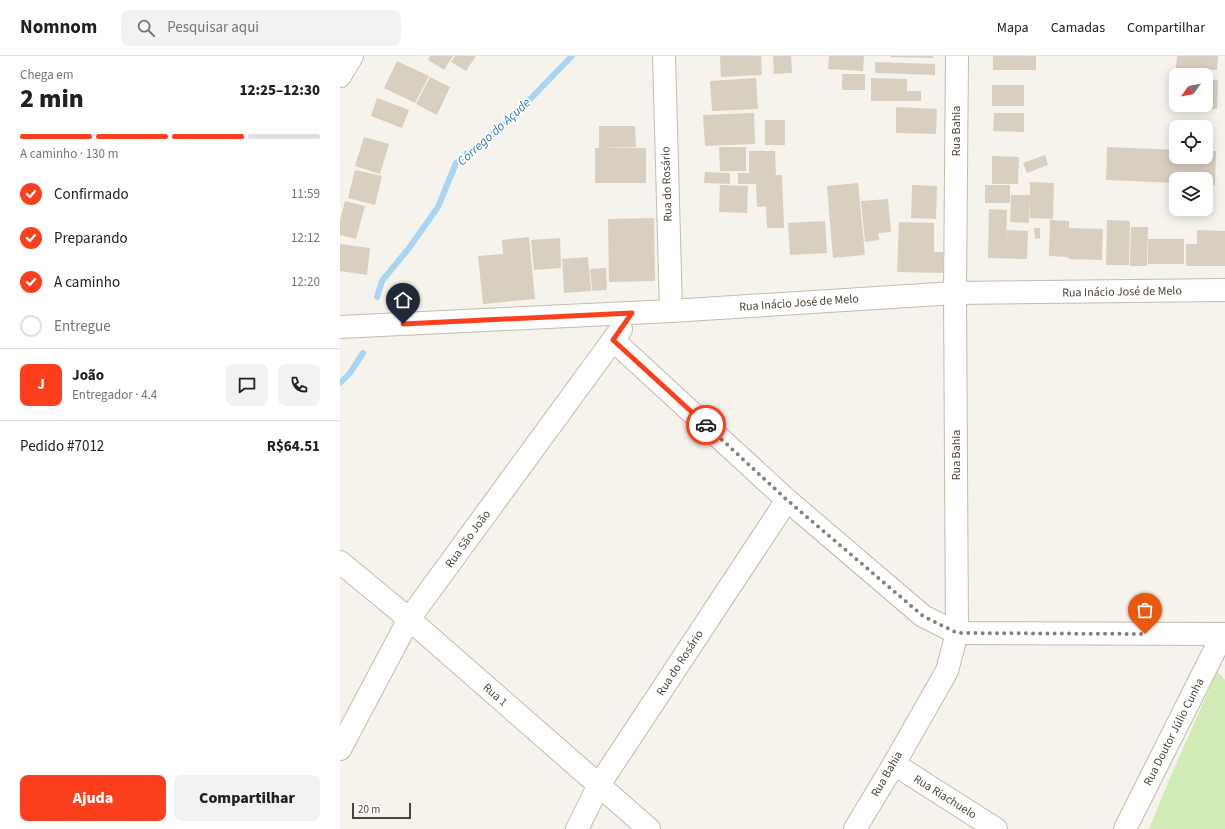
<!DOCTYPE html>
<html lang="pt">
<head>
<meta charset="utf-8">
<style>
	body { margin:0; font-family:"Source Sans 3",sans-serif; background:#f2f2f2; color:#202124; height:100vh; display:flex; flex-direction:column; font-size:15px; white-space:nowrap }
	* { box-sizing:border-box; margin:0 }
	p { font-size:13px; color:#757577 }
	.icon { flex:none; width:22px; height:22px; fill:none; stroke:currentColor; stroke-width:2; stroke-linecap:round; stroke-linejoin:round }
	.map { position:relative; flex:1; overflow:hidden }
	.panel { display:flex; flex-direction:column; background:#fff; width:340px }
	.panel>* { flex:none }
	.needle { width:26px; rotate:237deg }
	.buttons { position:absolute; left:829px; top:12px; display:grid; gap:8px }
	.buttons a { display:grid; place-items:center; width:44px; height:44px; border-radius:8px; background:#fff; box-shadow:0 2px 10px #0003; font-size:20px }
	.scale { position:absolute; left:12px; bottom:10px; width:59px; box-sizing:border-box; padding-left:4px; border:2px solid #4b4439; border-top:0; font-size:11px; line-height:14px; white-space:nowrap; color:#4b4439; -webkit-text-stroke:3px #fff; paint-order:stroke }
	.pin { position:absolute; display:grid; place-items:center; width:34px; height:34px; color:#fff; margin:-41px -17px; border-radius:50% 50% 50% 0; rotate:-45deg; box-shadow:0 0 4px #0007 }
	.pin .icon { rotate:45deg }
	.courier { position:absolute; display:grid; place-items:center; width:40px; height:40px; margin:-20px; border:3px solid #fc3f1d; border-radius:50%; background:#fff; color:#222; box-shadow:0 1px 5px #0007 }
	.head em { font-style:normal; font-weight:800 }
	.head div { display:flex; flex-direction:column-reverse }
	.head { display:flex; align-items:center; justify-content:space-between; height:68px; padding:0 20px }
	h1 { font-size:26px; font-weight:800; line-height:30px }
	.bar { display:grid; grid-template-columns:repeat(4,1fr); gap:6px 4px; align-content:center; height:48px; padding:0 20px }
	.bar i { height:5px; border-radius:3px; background:#e0e0e0 }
	.bar .selected { background:#fc3f1d }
	.bar p { grid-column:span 4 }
	.line { display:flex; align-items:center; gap:10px; padding:0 20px; border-top:1px solid #e0e0e0 }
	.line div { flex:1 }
	.round { display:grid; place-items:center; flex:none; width:42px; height:42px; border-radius:8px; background:#f2f2f2 }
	ol { padding:0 20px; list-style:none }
	li { display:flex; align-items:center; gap:12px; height:44px }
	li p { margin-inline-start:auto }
	li .icon { padding:4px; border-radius:50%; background:#fc3f1d; color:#fff; stroke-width:4 }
	li:last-child { color:#757577 }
	li i { width:22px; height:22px; border:2px solid #e0e0e0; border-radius:50% }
	.cta { display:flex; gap:8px; margin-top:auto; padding:8px 20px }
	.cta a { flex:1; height:46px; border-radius:8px; background:#fc3f1d; color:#fff; font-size:16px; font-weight:800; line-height:46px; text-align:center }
	.cta a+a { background:#f2f2f2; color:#202124 }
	header { display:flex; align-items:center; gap:24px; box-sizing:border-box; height:56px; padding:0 20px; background:#fff; border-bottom:1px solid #e0e0e0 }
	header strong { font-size:19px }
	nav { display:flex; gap:22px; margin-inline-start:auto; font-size:14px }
	.search { width:280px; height:36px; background:#f2f2f2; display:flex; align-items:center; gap:10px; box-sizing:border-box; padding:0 14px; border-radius:8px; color:#757577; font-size:15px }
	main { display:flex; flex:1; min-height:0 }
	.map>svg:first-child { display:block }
	.green { fill:#d2eab5 }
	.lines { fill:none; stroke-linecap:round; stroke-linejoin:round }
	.stream { stroke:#a9d4f2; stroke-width:6 }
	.building { fill:#d8cfc1 }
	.minor-casing { stroke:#c2bbae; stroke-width:24 }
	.minor { stroke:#fff; stroke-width:22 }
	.done { stroke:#878178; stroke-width:4; stroke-dasharray:0 7.2 }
	.route { stroke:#fc3f1d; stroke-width:5 }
	.labels { text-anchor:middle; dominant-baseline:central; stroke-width:3.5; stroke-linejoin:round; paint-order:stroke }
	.street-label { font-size:12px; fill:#4b4439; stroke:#fff }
	.water-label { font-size:13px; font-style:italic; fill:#2e7ab2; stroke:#fff }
</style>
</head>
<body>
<header>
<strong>Nomnom</strong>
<div class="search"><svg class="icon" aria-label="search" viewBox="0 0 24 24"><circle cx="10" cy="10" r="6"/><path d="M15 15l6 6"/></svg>Pesquisar aqui</div>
<nav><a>Mapa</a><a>Camadas</a><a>Compartilhar</a></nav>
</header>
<main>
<section class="panel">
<div class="head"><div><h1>2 min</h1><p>Chega em</p></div><em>12:25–12:30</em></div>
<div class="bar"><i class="selected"></i><i class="selected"></i><i class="selected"></i><i></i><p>A caminho · 130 m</p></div>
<ol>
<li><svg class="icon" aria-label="check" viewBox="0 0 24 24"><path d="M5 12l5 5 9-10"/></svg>Confirmado<p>11:59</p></li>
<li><svg class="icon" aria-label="check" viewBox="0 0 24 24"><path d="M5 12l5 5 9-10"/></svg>Preparando<p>12:12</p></li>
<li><svg class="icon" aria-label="check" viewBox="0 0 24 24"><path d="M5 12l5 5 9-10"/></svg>A caminho<p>12:20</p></li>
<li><i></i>Entregue</li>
</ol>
<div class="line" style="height:72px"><b class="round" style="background:#fc3f1d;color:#fff">J</b><div><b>João</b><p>Entregador · 4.4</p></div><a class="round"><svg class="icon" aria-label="chat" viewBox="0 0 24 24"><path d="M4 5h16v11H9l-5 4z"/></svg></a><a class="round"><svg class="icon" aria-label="phone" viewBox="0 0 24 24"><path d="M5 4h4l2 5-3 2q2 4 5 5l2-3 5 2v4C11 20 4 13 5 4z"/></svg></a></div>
<div class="line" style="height:52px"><div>Pedido #7012</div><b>R$64.51</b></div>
<div class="cta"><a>Ajuda</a><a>Compartilhar</a></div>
</section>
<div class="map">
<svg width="885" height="773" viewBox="0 0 885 773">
	<rect width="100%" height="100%" fill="#f6f3ec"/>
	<!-- green -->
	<path class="green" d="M877 615 885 624V773H809L824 736Z"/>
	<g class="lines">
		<!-- stream -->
		<g class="stream">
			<path d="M37 241 42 225 69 192 98 151 116 107 169 65 232 0"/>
			<path d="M0 327 10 317 23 297"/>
		</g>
	</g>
	<!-- building -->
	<g class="building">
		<path d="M90 0H113L104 14 88 4Z"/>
		<path d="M115 0H136L126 15 111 6Z"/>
		<path d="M380 0H421L422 19 381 21Z"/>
		<path d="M433 0H451L452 17 434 18Z"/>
		<path d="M489 0H524L523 15 488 13Z"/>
		<path d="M550 0H593V2L550 1Z"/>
		<rect x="653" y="0" width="43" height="14"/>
		<path d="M837 0H878L877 14 836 12Z"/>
		<path d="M57 5 89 20 75 47 44 32Z"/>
		<path d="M535 6 595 8V19L535 17Z"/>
		<rect x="502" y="18" width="23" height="16"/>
		<path d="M90 21 110 31 97 59 76 48Z"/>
		<path d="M416 22 418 53 372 55 370 25Z"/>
		<path d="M531 22 567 23V35H581V45H531Z"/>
		<path d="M866 24H878L877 53 836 51V49H866Z"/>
		<rect x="652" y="29" width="32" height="21"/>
		<path d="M37 42 69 54 62 72 31 60Z"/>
		<path d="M556 51 597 53 596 78 556 77Z"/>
		<path d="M414 57 415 88 365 90 363 59Z"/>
		<path d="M654 57H684V76L653 75Z"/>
		<rect x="425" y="64" width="20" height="25"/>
		<path d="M259 70H295L296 91 259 92Z"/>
		<path d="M24 81 49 88 40 118 15 110Z"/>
		<path d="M379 91H406V115H380Z"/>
		<path d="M767 91 836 94V101H866V95H876L875 129 866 128V123H836V127L766 124Z"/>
		<rect x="255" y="92" width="51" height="35"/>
		<path d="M409 95H435L436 119H442L444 172H427L426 150 417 151 416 128H398V117H409Z"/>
		<path d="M705 99 708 109 687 117 683 107Z"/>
		<path d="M652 100 679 101 678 128H652Z"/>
		<path d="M15 114 42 120 35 149 8 142Z"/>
		<path d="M365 116 390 117V128L364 127Z"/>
		<path d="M690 126 714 127 713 163 690 162V144L689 167 670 166 671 139H690Z"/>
		<path d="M518 127 525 199 493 202 487 130Z"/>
		<path d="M380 129 408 130 407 157 379 156Z"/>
		<path d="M572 129 597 130 596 163 571 162Z"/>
		<rect x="645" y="129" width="25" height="18"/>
		<path d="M548 143 551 176 538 177 539 184 525 186 521 145Z"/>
		<path d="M5 145 25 150 16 183 0 179V165Z"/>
		<path d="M649 153 667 154 666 191 667 174 688 175 687 203 648 202Z"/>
		<path d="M314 162 315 225 269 226 268 163Z"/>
		<path d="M710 164 729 165V172L763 173 762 204 728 203 729 201 709 200Z"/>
		<path d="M767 164 790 165 789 209H766Z"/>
		<path d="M485 165 487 197 450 199 448 167Z"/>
		<path d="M559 166 594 167V196H603V217L557 216Z"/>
		<path d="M791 171H808L807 210H790Z"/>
		<path d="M694 172H700V182L695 183Z"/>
		<path d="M857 174 885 175V210H846V188H857Z"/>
		<path d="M189 181 195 243 143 248 138 200 163 198 162 184Z"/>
		<path d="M220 182 221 212 194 214 191 184Z"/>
		<rect x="808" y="183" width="36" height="25"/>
		<path d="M0 188 30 192 27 219 0 215Z"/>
		<path d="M248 201 251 235 224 237 222 203Z"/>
		<path d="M266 212 267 234 252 235 250 213Z"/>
	</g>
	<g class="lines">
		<!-- minor casing -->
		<g class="minor-casing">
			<g id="minor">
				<path d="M324 0 331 255"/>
				<path d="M0 20 12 0"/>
				<path d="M0 271 331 255 615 237 885 234"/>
				<path d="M273 284 447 444 583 560 617 577 885 578"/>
				<path d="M0 506 69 563 309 773"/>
				<path d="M0 693 69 563 281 273"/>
				<path d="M554 708 656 773"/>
				<path d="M237 773 259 729 447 444"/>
				<path d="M515 773 554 708 607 615 617 577 615 237 617 0"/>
				<path d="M785 773 883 578"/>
			</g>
		</g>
		<!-- minor -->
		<use href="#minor" class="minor"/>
	</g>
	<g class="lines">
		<!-- done -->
		<path class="done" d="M366 369 447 444 583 560 617 577 805 578"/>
		<!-- route -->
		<path class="route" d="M63 268 292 257 273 284 366 369"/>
	</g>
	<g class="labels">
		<!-- street labels -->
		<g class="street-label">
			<text transform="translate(616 75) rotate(-90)">Rua Bahia</text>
			<text transform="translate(327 128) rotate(-92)">Rua do Rosário</text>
			<text transform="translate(782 236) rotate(-1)">Rua Inácio José de Melo</text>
			<text transform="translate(459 247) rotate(-4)">Rua Inácio José de Melo</text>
			<text transform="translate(616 399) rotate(-90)">Rua Bahia</text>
			<text transform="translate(128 483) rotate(-54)">Rua São João</text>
			<text transform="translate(340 607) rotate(-57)">Rua do Rosário</text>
			<text transform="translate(155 639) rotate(41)">Rua 1</text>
			<text transform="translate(834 676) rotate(-63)">Rua Doutor Júlio Cunha</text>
			<text transform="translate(547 718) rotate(-60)">Rua Bahia</text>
			<text transform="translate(605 741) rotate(32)">Rua Riachuelo</text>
		</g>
		<!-- water labels -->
		<g class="water-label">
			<text transform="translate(154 76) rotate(-42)">Córrego do Açude</text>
		</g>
	</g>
</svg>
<div class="buttons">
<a><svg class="needle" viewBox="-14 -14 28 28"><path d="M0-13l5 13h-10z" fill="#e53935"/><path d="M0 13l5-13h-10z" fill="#757577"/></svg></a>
<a><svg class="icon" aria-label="locate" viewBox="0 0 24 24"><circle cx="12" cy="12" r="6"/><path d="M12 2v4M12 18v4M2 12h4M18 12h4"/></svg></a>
<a><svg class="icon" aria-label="layers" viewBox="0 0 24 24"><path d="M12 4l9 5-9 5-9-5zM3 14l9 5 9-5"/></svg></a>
</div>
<div class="scale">20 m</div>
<div class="pin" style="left:805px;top:578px;background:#ea580c"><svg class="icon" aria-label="bag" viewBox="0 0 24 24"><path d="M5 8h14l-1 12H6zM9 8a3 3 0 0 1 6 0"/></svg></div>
<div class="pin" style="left:63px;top:268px;background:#1f2937"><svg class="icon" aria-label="home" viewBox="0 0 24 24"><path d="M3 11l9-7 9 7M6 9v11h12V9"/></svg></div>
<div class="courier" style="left:366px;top:369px"><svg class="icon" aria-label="car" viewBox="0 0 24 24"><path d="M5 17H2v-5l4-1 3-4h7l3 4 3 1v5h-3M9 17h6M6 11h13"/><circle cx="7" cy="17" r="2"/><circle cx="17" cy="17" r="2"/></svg></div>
</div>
</main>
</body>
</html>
